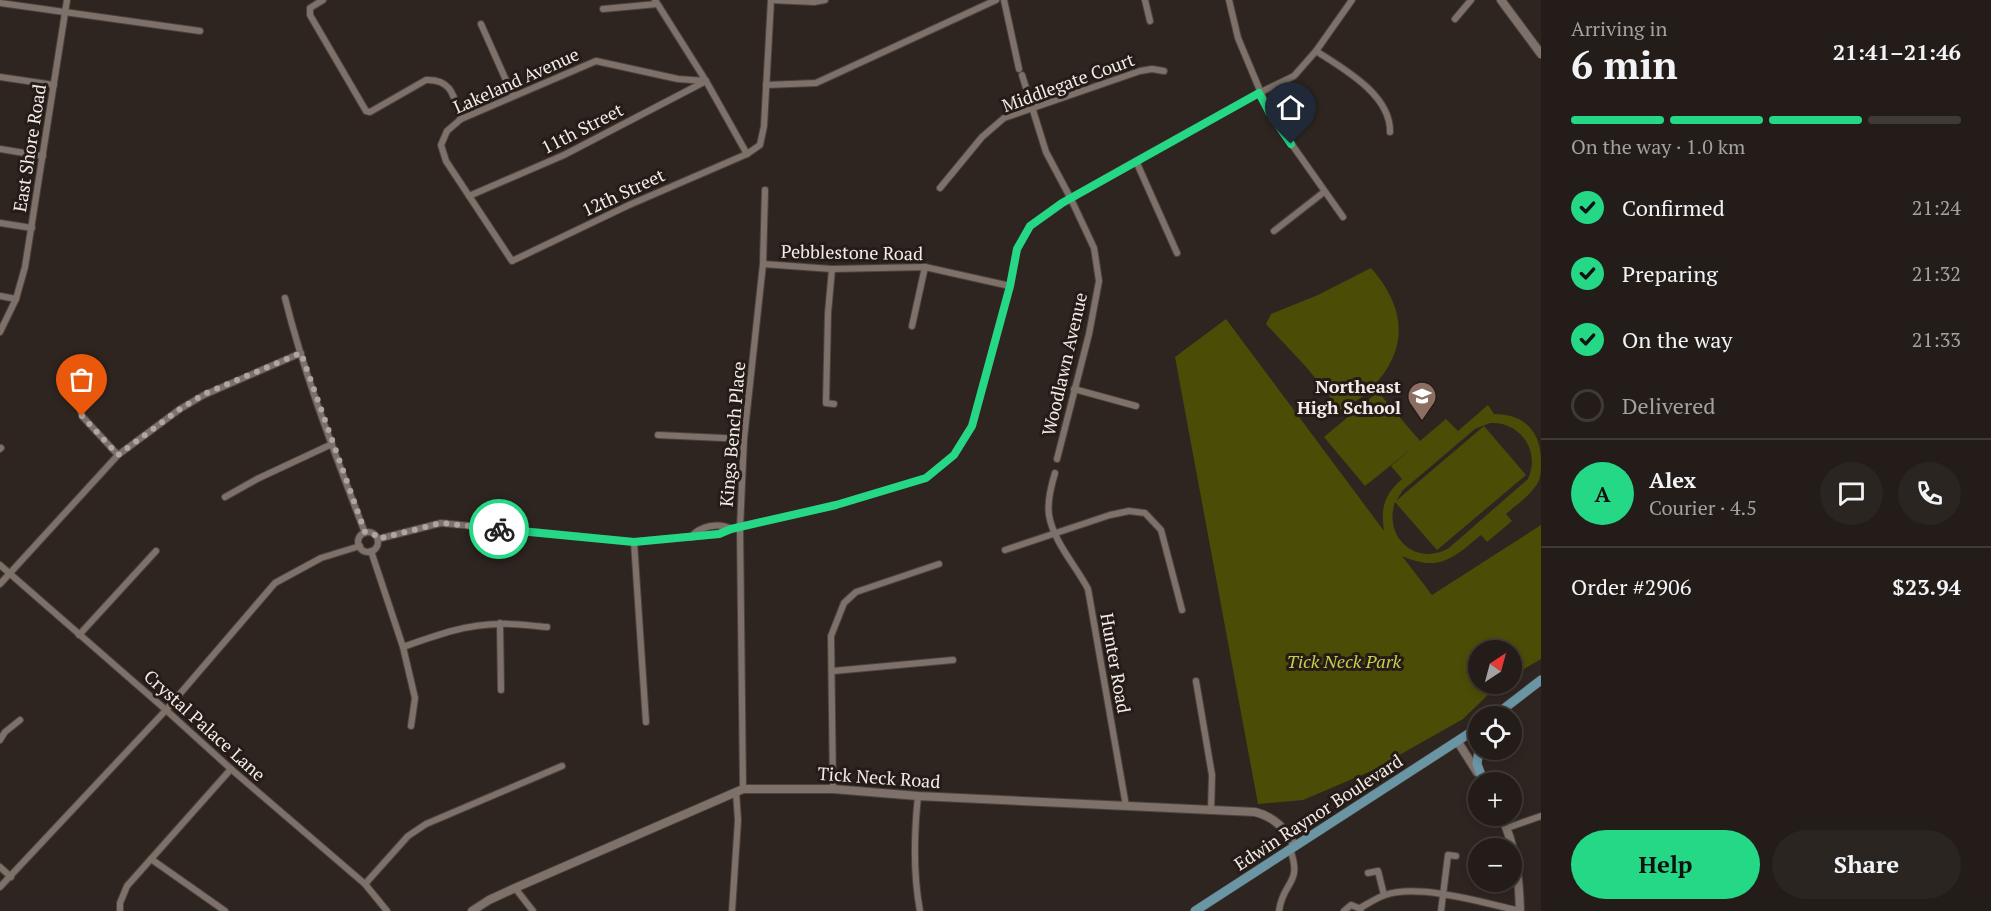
<!DOCTYPE html>
<html lang="en">
<head>
<meta charset="utf-8">
<style>
	body { margin:0; font-family:"PT Serif",serif; background:#2b2521; color:#f1f3f6; height:100vh; display:flex; flex-direction:column; font-size:22px; white-space:nowrap }
	* { box-sizing:border-box; margin:0 }
	p { font-size:20px; color:#a3a1a2 }
	.icon { flex:none; width:33px; height:33px; fill:none; stroke:currentColor; stroke-width:2; stroke-linecap:round; stroke-linejoin:round }
	.map { position:relative; flex:1; overflow:hidden }
	.drawer { display:flex; flex-direction:column; background:#231c18; width:450px }
	.drawer>* { flex:none }
	.needle { width:39px; rotate:36deg }
	.controls { position:absolute; left:1468px; top:640px; display:grid; gap:12px }
	.controls a { display:grid; place-items:center; width:54px; height:54px; border-radius:50%; background:#231c18; box-shadow:0 3px 9px #0003,0 0 0 2px #403a37; font-size:30px }
	.pin { position:absolute; display:grid; place-items:center; width:51px; height:51px; color:#fff; margin:-62px -26px; border-radius:50% 50% 50% 0; rotate:-45deg; box-shadow:0 0 6px #0007 }
	.pin .icon { rotate:45deg }
	.courier { position:absolute; display:grid; place-items:center; width:60px; height:60px; margin:-30px; border:4px solid #24d886; border-radius:50%; background:#fff; color:#222; box-shadow:0 2px 8px #0007 }
	.head em { font-style:normal; font-weight:700 }
	.head div { display:flex; flex-direction:column-reverse }
	.head { display:flex; align-items:center; justify-content:space-between; height:102px; padding:0 30px }
	h1 { font-size:39px; font-weight:700; line-height:45px }
	.bar { display:grid; grid-template-columns:repeat(4,1fr); gap:9px 6px; align-content:center; height:72px; padding:0 30px }
	.bar i { height:8px; border-radius:4px; background:#403a37 }
	.bar .selected { background:#24d886 }
	.bar p { grid-column:span 4 }
	.line { display:flex; align-items:center; gap:15px; padding:0 30px; border-top:2px solid #403a37 }
	.line div { flex:1 }
	.round { display:grid; place-items:center; flex:none; width:63px; height:63px; border-radius:32px; background:#2b2521 }
	ol { padding:0 30px; list-style:none }
	li { display:flex; align-items:center; gap:18px; height:66px }
	li p { margin-inline-start:auto }
	li .icon { padding:6px; border-radius:50%; background:#24d886; color:#111; stroke-width:4 }
	li:last-child { color:#a3a1a2 }
	li i { width:33px; height:33px; border:3px solid #403a37; border-radius:50% }
	.cta { display:flex; gap:12px; margin-top:auto; padding:12px 30px }
	.cta a { flex:1; height:69px; border-radius:36px; background:#24d886; color:#111; font-size:24px; font-weight:700; line-height:69px; text-align:center }
	.cta a+a { background:#2b2521; color:#f1f3f6 }
	main { display:flex; flex:1; min-height:0 }
	.map>svg:first-child { display:block }
	.green { fill:#4b4d06; fill-rule:evenodd }
	.lines { fill:none; stroke-linecap:round; stroke-linejoin:round }
	.street-casing { stroke:#4c433f; stroke-width:8 }
	.secondary-casing { stroke:#4c433f; stroke-width:10 }
	.primary-casing { stroke:#4c433f; stroke-width:10 }
	.street { stroke:#7d716a; stroke-width:6 }
	.secondary { stroke:#7d716a; stroke-width:8 }
	.primary { stroke:#6995a5; stroke-width:9 }
	.done { stroke:#aea6a2; stroke-width:6; stroke-dasharray:0 10.8 }
	.route { stroke:#24d886; stroke-width:8 }
	.labels { text-anchor:middle; dominant-baseline:central; stroke-width:6; stroke-linejoin:round; paint-order:stroke }
	.street-label { font-size:18px; fill:#f2ece8; stroke:#251c17 }
	.poi-label { font-size:18px; font-weight:bold; fill:#f2ece8; stroke:#251c17; text-anchor:end }
	.park-label { font-size:18px; font-style:italic; fill:#c7cd4c; stroke:#251c17 }
</style>
</head>
<body>
<main>
<div class="map">
<svg width="1541" height="911" viewBox="0 0 1541 911">
	<rect width="100%" height="100%" fill="#2f2520"/>
	<!-- green -->
	<g class="green">
		<path d="M1371 268C1410 312 1408 356 1364 395 1357 401 1348 405 1340 410L1308 369 1266 324 1271 314 1318 295Z"/>
		<path d="M1226 319 1384 531C1381 508 1383 496 1402 479L1391 466 1415 446 1365 486 1324 437 1378 392 1420 441 1446 419 1458 431 1488 405 1494 414C1525 414 1541 432 1541 461 1541 468 1541 474 1539 480 1533 494 1517 504 1506 514L1512 521 1487 542 1481 535C1452 559 1439 572 1402 556L1432 595 1541 525V659L1512 676V651H1479V684H1499L1463 719 1371 771 1303 800 1258 804 1175 357ZM1490 423C1520 421 1541 451 1528 479L1449 548C1416 567 1383 537 1395 502L1437 550 1526 475 1484 426 1396 501 1403 490 1475 429Z"/>
	</g>
	<g class="lines">
		<!-- street casing -->
		<g class="street-casing">
			<g id="street">
				<path d="M323 0 310 8V15L366 111 370 112 426 80C453 79 454 98 461 119"/>
				<path d="M655 0 706 81 747 154"/>
				<path d="M771 0 814 2 825 0"/>
				<path d="M1004 0 1019 69"/>
				<path d="M1145 0 1150 21"/>
				<path d="M1229 0 1238 38 1269 112 1343 217"/>
				<path d="M0 3 200 31"/>
				<path d="M603 9 657 4"/>
				<path d="M1455 19 1471 0"/>
				<path d="M481 24 513 96"/>
				<path d="M1316 51C1344 69 1391 95 1390 132"/>
				<path d="M1022 75 1046 152 1071 199 1094 248 1099 281 1089 334 1057 459"/>
				<path d="M0 77 54 85"/>
				<path d="M706 81 678 79 596 61 461 119 447 131 441 145 446 161 512 261 629 205 747 154 760 145 764 126 771 0"/>
				<path d="M766 85 816 83 996 0"/>
				<path d="M0 149 43 156"/>
				<path d="M1136 161 1177 253"/>
				<path d="M940 188 982 137 1004 118 1140 71 1152 69 1164 71"/>
				<path d="M469 196 564 155 706 81"/>
				<path d="M0 223 32 228"/>
				<path d="M1274 231 1324 192"/>
				<path d="M763 264 832 269 925 267 1010 286"/>
				<path d="M832 269 828 313 826 403 834 404"/>
				<path d="M0 296 16 299"/>
				<path d="M285 298C305 378 336 456 365 533"/>
				<path d="M912 326 925 267"/>
				<path d="M0 332 16 299 25 267 67 0"/>
				<path d="M70 373 82 416 118 455"/>
				<path d="M1074 389 1136 406"/>
				<path d="M658 435 744 439"/>
				<path d="M0 449 1 448"/>
				<path d="M1055 473C1051 486 1047 501 1049 515 1053 541 1076 566 1088 589L1126 806"/>
				<path d="M225 497 257 479 332 444"/>
				<circle cx="368" cy="542" r="10"/>
				<path d="M691 537C700 526 719 522 731 529"/>
				<path d="M378 539 441 523 634 542 719 534 731 529 836 505 926 478 954 455 972 426 1010 286 1017 249 1030 226 1063 203 1136 161 1259 93 1294 76 1316 51 1352 0"/>
				<path d="M634 542 646 722"/>
				<path d="M1005 550 1110 515 1129 511 1145 513 1161 530 1182 610"/>
				<path d="M371 551 403 647 415 698 411 726"/>
				<path d="M0 565 166 710 231 769 365 884 387 911"/>
				<path d="M0 584 118 455 180 409 204 395 301 353"/>
				<path d="M500 623 501 690"/>
				<path d="M79 635 156 551"/>
				<path d="M403 647C434 636 466 624 500 624 515 623 532 626 547 627"/>
				<path d="M833 671 953 660"/>
				<path d="M1196 681 1212 775 1211 811"/>
				<path d="M0 740 5 732 20 720"/>
				<path d="M743 789 740 528 744 439 763 264 765 190"/>
				<path d="M833 789 831 636 844 603 856 592 939 564"/>
				<path d="M918 796C914 834 913 874 920 911"/>
				<path d="M1507 828 1541 816"/>
				<path d="M151 859 225 911"/>
				<path d="M0 867 11 877"/>
				<path d="M1368 873 1378 871 1384 895"/>
				<path d="M365 884 408 836 426 824 562 766"/>
				<path d="M0 887 166 710 275 583 321 558 360 546"/>
				<path d="M515 888 533 911"/>
				<path d="M1360 908C1368 904 1376 898 1385 895 1418 883 1485 903 1520 911"/>
				<path d="M120 911V903L127 886 231 769"/>
				<path d="M732 911 738 820 736 792"/>
				<path d="M1279 911C1283 880 1303 885 1290 849"/>
				<path d="M1344 911 1351 905 1361 909"/>
				<path d="M1441 911 1448 855 1456 856"/>
			</g>
		</g>
		<!-- secondary casing -->
		<g class="secondary-casing">
			<g id="secondary">
				<path d="M1501 0 1541 54"/>
				<path d="M1458 742 1477 772"/>
				<path d="M1501 816C1516 846 1519 878 1520 911"/>
				<path d="M472 911 489 900 515 888 743 789H833L918 796 1255 812C1275 817 1285 829 1295 846"/>
			</g>
		</g>
		<!-- primary casing -->
		<g class="primary-casing">
			<g id="primary">
				<path d="M1493 717 1541 680"/>
				<path d="M1479 749 1477 764 1484 783"/>
				<path d="M1195 911 1479 727"/>
			</g>
		</g>
		<!-- street -->
		<use href="#street" class="street"/>
		<!-- secondary -->
		<use href="#secondary" class="secondary"/>
		<!-- primary -->
		<use href="#primary" class="primary"/>
	</g>
	<g class="lines">
		<!-- done -->
		<path class="done" d="M82 416 118 455 180 409 204 394 301 353 365 532 374 534 378 539 441 523 499 529"/>
		<!-- route -->
		<path class="route" d="M499 529 634 542 719 534 731 529 836 505 926 478 954 455 972 426 1010 286 1017 249 1030 226 1062 203 1259 93 1269 112 1291 144"/>
	</g>
	<!-- icons -->
	<defs>
		<g id="school-pin" transform="scale(1.5)"><path d="M0 17L-7.5 6A9.5 9.5 0 1 1 7.5 6Z" fill="#8d6e63" stroke="#251c17"/><path d="M0-5L7-2L0 1L-7-2ZM-4 1L0 2.5L4 1V4Q0 6-4 4Z" fill="#fff"/></g>
	</defs>
	<g fill-rule="evenodd">
		<use href="#school-pin" x="1422" y="396"/>
	</g>
	<g class="labels">
		<!-- street labels -->
		<g class="street-label">
			<text transform="translate(516 80) rotate(-24)">Lakeland Avenue</text>
			<text transform="translate(1068 82) rotate(-20)">Middlegate Court</text>
			<text transform="translate(582 128) rotate(-27)">11th Street</text>
			<text transform="translate(29 148) rotate(-81)">East Shore Road</text>
			<text transform="translate(623 192) rotate(-25)">12th Street</text>
			<text transform="translate(852 252) rotate(1)">Pebblestone Road</text>
			<text transform="translate(1064 364) rotate(-77)">Woodlawn Avenue</text>
			<text transform="translate(732 434) rotate(-85)">Kings Bench Place</text>
			<text transform="translate(1116 663) rotate(80)">Hunter Road</text>
			<text transform="translate(205 725) rotate(42)">Crystal Palace Lane</text>
			<text transform="translate(879 777) rotate(4)">Tick Neck Road</text>
			<text transform="translate(1318 812) rotate(-33)">Edwin Raynor Boulevard</text>
		</g>
		<!-- poi labels -->
		<g class="poi-label">
			<text x="1401" y="386">Northeast<tspan x="1401" dy="21">High School</tspan></text>
		</g>
		<!-- park labels -->
		<g class="park-label">
			<text x="1344" y="661">Tick Neck Park</text>
		</g>
	</g>
</svg>
<div class="controls">
<a><svg class="needle" viewBox="-14 -14 28 28"><path d="M0-13l5 13h-10z" fill="#e53935"/><path d="M0 13l5-13h-10z" fill="#a3a1a2"/></svg></a>
<a><svg class="icon" aria-label="locate" viewBox="0 0 24 24"><circle cx="12" cy="12" r="6"/><path d="M12 2v4M12 18v4M2 12h4M18 12h4"/></svg></a>
<a>+</a>
<a>−</a>
</div>
<div class="pin" style="left:82px;top:416px;background:#ea580c"><svg class="icon" aria-label="bag" viewBox="0 0 24 24"><path d="M5 8h14l-1 12H6zM9 8a3 3 0 0 1 6 0"/></svg></div>
<div class="pin" style="left:1291px;top:144px;background:#1f2937"><svg class="icon" aria-label="home" viewBox="0 0 24 24"><path d="M3 11l9-7 9 7M6 9v11h12V9"/></svg></div>
<div class="courier" style="left:499px;top:529px"><svg class="icon" aria-label="bike" viewBox="0 0 24 24"><circle cx="6" cy="16" r="4"/><circle cx="18" cy="16" r="4"/><path d="M6 16l4-8h5l3 8M10 8l3 8H6M13 5h3"/></svg></div>
</div>
<section class="drawer">
<div class="head"><div><h1>6 min</h1><p>Arriving in</p></div><em>21:41–21:46</em></div>
<div class="bar"><i class="selected"></i><i class="selected"></i><i class="selected"></i><i></i><p>On the way · 1.0 km</p></div>
<ol>
<li><svg class="icon" aria-label="check" viewBox="0 0 24 24"><path d="M5 12l5 5 9-10"/></svg>Confirmed<p>21:24</p></li>
<li><svg class="icon" aria-label="check" viewBox="0 0 24 24"><path d="M5 12l5 5 9-10"/></svg>Preparing<p>21:32</p></li>
<li><svg class="icon" aria-label="check" viewBox="0 0 24 24"><path d="M5 12l5 5 9-10"/></svg>On the way<p>21:33</p></li>
<li><i></i>Delivered</li>
</ol>
<div class="line" style="height:108px"><b class="round" style="background:#24d886;color:#111">A</b><div><b>Alex</b><p>Courier · 4.5</p></div><a class="round"><svg class="icon" aria-label="chat" viewBox="0 0 24 24"><path d="M4 5h16v11H9l-5 4z"/></svg></a><a class="round"><svg class="icon" aria-label="phone" viewBox="0 0 24 24"><path d="M5 4h4l2 5-3 2q2 4 5 5l2-3 5 2v4C11 20 4 13 5 4z"/></svg></a></div>
<div class="line" style="height:78px"><div>Order #2906</div><b>$23.94</b></div>
<div class="cta"><a>Help</a><a>Share</a></div>
</section>
</main>
</body>
</html>
